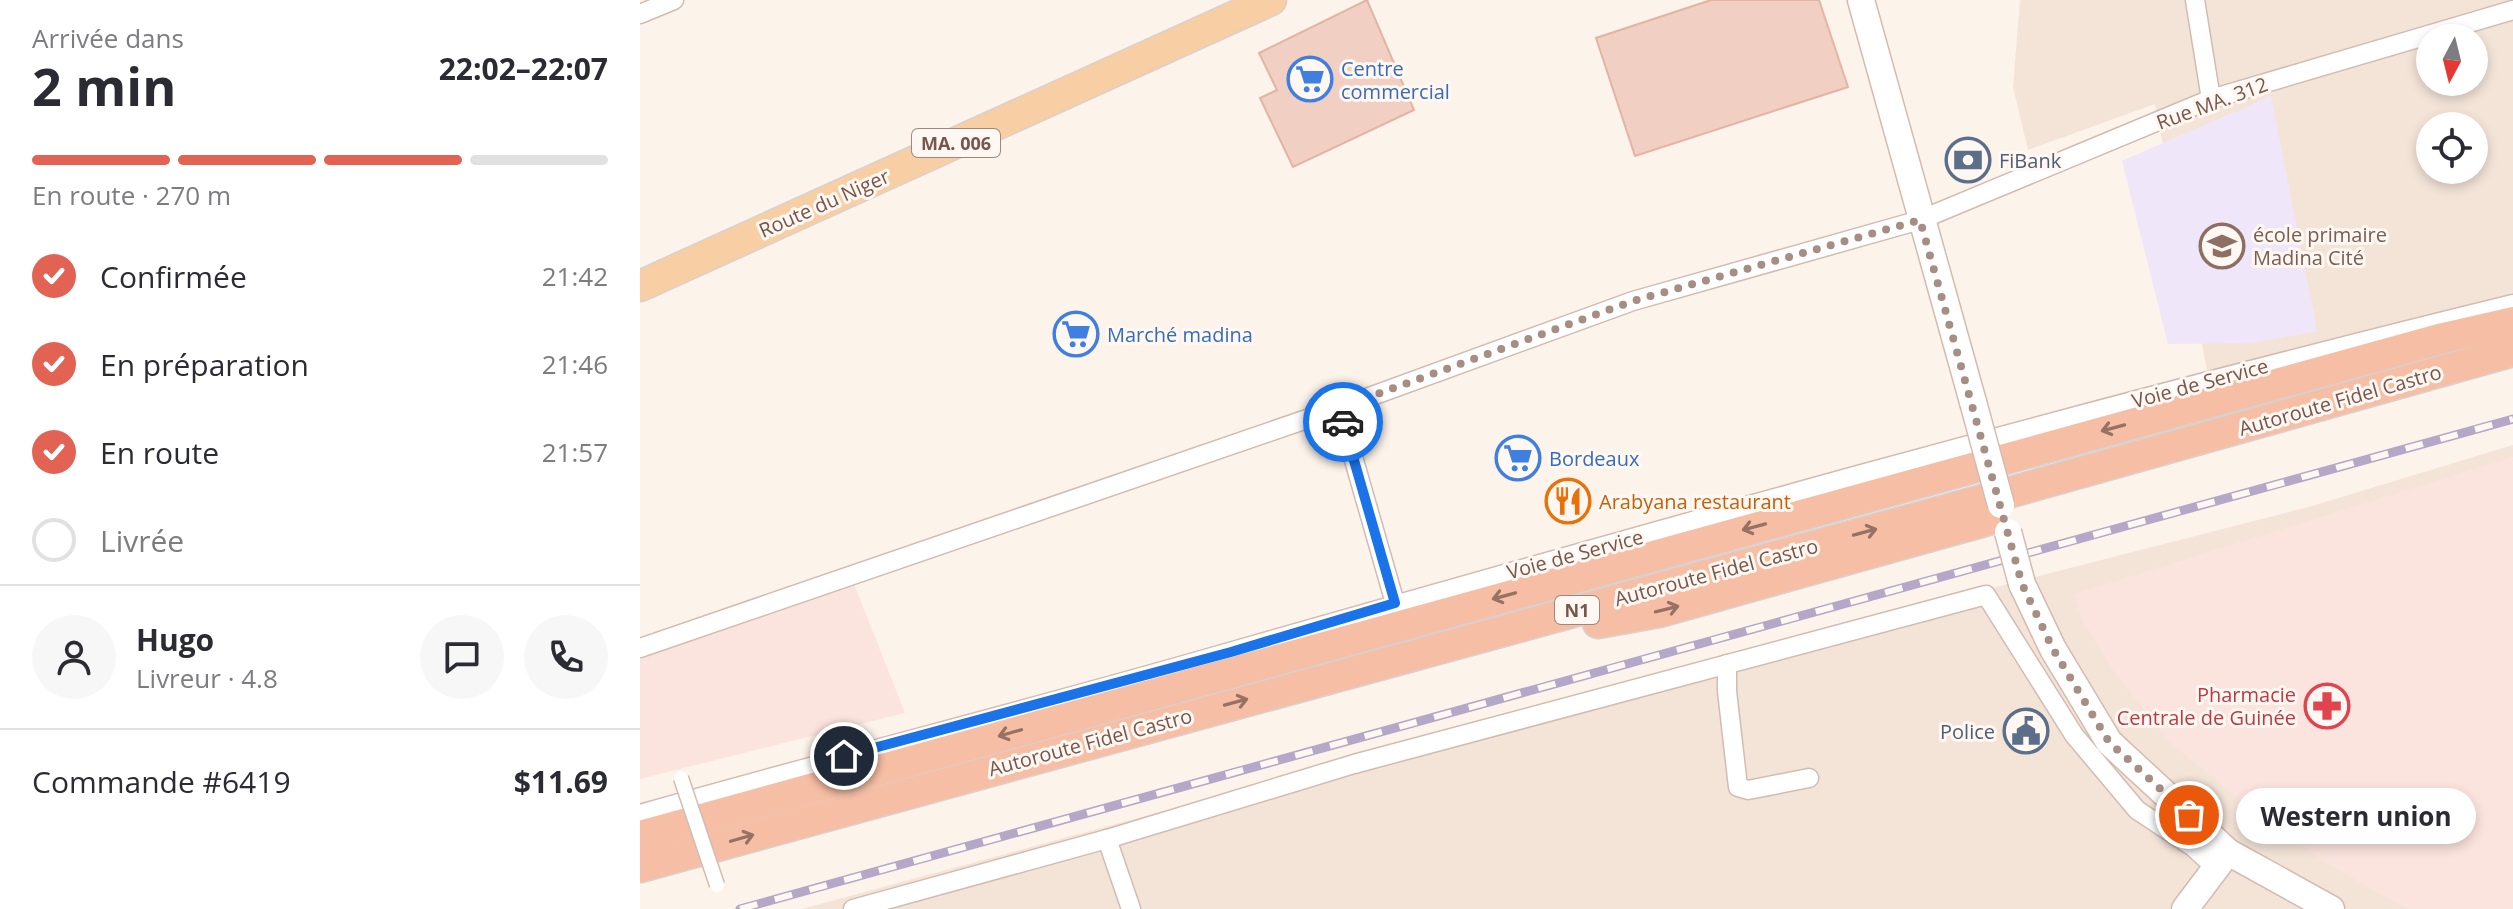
<!DOCTYPE html>
<html lang="fr">
<head>
<meta charset="utf-8">
<style>
	body { margin:0; font-family:"Open Sans",sans-serif; background:#f7f7f7; color:#2b2b33; height:100vh; display:flex; flex-direction:column; font-size:30px; white-space:nowrap }
	* { box-sizing:border-box; margin:0 }
	p { font-size:26px; color:#7c7c81 }
	.icon { flex:none; width:44px; height:44px; fill:none; stroke:currentColor; stroke-width:2; stroke-linecap:round; stroke-linejoin:round }
	.map { position:relative; flex:1; overflow:hidden }
	.side { display:flex; flex-direction:column; background:#fff; width:640px }
	.side>* { flex:none }
	.needle { width:52px; rotate:187deg }
	.buttons { position:absolute; left:1776px; top:24px; display:grid; gap:16px }
	.buttons a { display:grid; place-items:center; width:72px; height:72px; border-radius:50%; background:#fff; box-shadow:0 4px 12px #0003; font-size:40px }
	.pin { position:absolute; display:grid; place-items:center; width:68px; height:68px; color:#fff; margin:-34px; border:4px solid #fff; border-radius:50%; box-shadow:0 2px 8px #0007 }
	.courier { position:absolute; display:grid; place-items:center; width:80px; height:80px; margin:-40px; border:6px solid #1a73e8; border-radius:50%; background:#fff; color:#222; box-shadow:0 2px 10px #0007 }
	.bubble { position:absolute; height:56px; border-radius:28px; background:#fff; box-shadow:0 4px 12px #0003; font-size:26px; font-weight:700; line-height:56px; text-align:center }
	.overview em { font-style:normal; font-weight:700 }
	.overview div { display:flex; flex-direction:column-reverse }
	.overview { display:flex; align-items:center; justify-content:space-between; height:136px; padding:0 32px }
	h1 { font-size:52px; font-weight:700; line-height:60px }
	.bar { display:grid; grid-template-columns:repeat(4,1fr); gap:12px 8px; align-content:center; height:96px; padding:0 32px }
	.bar i { height:10px; border-radius:6px; background:#e1e1e2 }
	.bar .on { background:#e26253 }
	.bar p { grid-column:span 4 }
	.line { display:flex; align-items:center; gap:20px; padding:0 32px; border-top:2px solid #e1e1e2 }
	.line div { flex:1 }
	.round { display:grid; place-items:center; flex:none; width:84px; height:84px; border-radius:42px; background:#f7f7f7 }
	ol { padding:0 32px; list-style:none }
	li { display:flex; align-items:center; gap:24px; height:88px }
	li p { margin-inline-start:auto }
	li .icon { padding:8px; border-radius:50%; background:#e26253; color:#fff; stroke-width:4 }
	li:last-child { color:#7c7c81 }
	li i { width:44px; height:44px; border:4px solid #e1e1e2; border-radius:50% }
	main { display:flex; flex:1; min-height:0 }
	.map>svg:first-child { display:block }
	.residential { fill:#f4e4d8; fill-rule:evenodd }
	.commercial { fill:#fce4de }
	.education { fill:#f0e6f9 }
	.building { fill:#f1cfc2; stroke:#e3b4a3; stroke-width:2 }
	.lines { fill:none; stroke-linecap:round; stroke-linejoin:round }
	.minor-casing { stroke:#d1bcb2; stroke-width:21 }
	.secondary-casing { stroke:#d4bbaf; stroke-width:29 }
	.primary-casing { stroke:#d9d0cd; stroke-width:33 }
	.trunk-casing { stroke:#d9d0cd; stroke-width:33 }
	.minor { stroke:#fff; stroke-width:18 }
	.secondary { stroke:#fff; stroke-width:26 }
	.primary { stroke:#f8cfa5; stroke-width:30 }
	.trunk { stroke:#f6bea4; stroke-width:30 }
	.rail-casing { stroke:#b4a7c7; stroke-width:9 }
	.rail { stroke:#fff7f1; stroke-width:6; stroke-dasharray:18; stroke-linecap:butt }
	.pedestrian-bridge-casing { stroke:#d1bcb2; stroke-width:17; stroke-linecap:butt }
	.secondary-bridge-casing { stroke:#d4bbaf; stroke-width:29; stroke-linecap:butt }
	.pedestrian-bridge { stroke:#fff; stroke-width:14 }
	.secondary-bridge { stroke:#fff; stroke-width:26 }
	.oneway { stroke:#977163 }
	.done { stroke:#a68e84; stroke-width:8; stroke-dasharray:0 14.4 }
	.route { stroke:#1a73e8; stroke-width:10 }
	.labels { text-anchor:middle; dominant-baseline:central; stroke-width:6; stroke-linejoin:round; paint-order:stroke }
	.shield { fill:#fff7f1; stroke:#a0877e; stroke-width:2 }
	.shield-label { font-size:18px; font-weight:bold; fill:#77574d }
	.shop-label { font-size:20px; fill:#366cbe; stroke:#fff7f1; text-anchor:start }
	.street-label { font-size:20px; fill:#77574d; stroke:#fff7f1 }
	.service-label { font-size:20px; fill:#4e5e75; stroke:#fff7f1; text-anchor:start }
	.education-label { font-size:20px; fill:#785e54; stroke:#fff7f1; text-anchor:start }
	.food-label { font-size:20px; fill:#c56008; stroke:#fff7f1; text-anchor:start }
	.health-label { font-size:20px; fill:#be3a42; stroke:#fff7f1; text-anchor:end }
</style>
</head>
<body>
<main>
<section class="side">
<div class="overview"><div><h1>2 min</h1><p>Arrivée dans</p></div><em>22:02–22:07</em></div>
<div class="bar"><i class="on"></i><i class="on"></i><i class="on"></i><i></i><p>En route · 270 m</p></div>
<ol>
<li><svg class="icon" aria-label="check" viewBox="0 0 24 24"><path d="M5 12l5 5 9-10"/></svg>Confirmée<p>21:42</p></li>
<li><svg class="icon" aria-label="check" viewBox="0 0 24 24"><path d="M5 12l5 5 9-10"/></svg>En préparation<p>21:46</p></li>
<li><svg class="icon" aria-label="check" viewBox="0 0 24 24"><path d="M5 12l5 5 9-10"/></svg>En route<p>21:57</p></li>
<li><i></i>Livrée</li>
</ol>
<div class="line" style="height:144px"><a class="round"><svg class="icon" aria-label="person" viewBox="0 0 24 24"><circle cx="12" cy="8" r="4"/><path d="M4 21q1-7 8-7t8 7"/></svg></a><div><b>Hugo</b><p>Livreur · 4.8</p></div><a class="round"><svg class="icon" aria-label="chat" viewBox="0 0 24 24"><path d="M4 5h16v11H9l-5 4z"/></svg></a><a class="round"><svg class="icon" aria-label="phone" viewBox="0 0 24 24"><path d="M5 4h4l2 5-3 2q2 4 5 5l2-3 5 2v4C11 20 4 13 5 4z"/></svg></a></div>
<div class="line" style="height:104px"><div>Commande #6419</div><b>$11.69</b></div>
</section>
<div class="map">
<svg width="1873" height="909" viewBox="0 0 1873 909">
	<rect width="100%" height="100%" fill="#fcf3ea"/>
	<!-- residential -->
	<g class="residential">
		<path d="M1380 0H1873V299L1569 380 1515 104 1388 150 1373 87ZM1790 38H1834V82H1790ZM1790 126H1834V170H1790Z"/>
		<path d="M1873 445V909H162L1270 609 1672 506Z"/>
	</g>
	<!-- commercial -->
	<g class="commercial">
		<path d="M1873 457V909H1767L1688 864 1613 811 1528 740 1475 673 1441 617 1435 594Z"/>
		<path d="M214 584 265 713 0 779V659Z"/>
	</g>
	<!-- education -->
	<path class="education" d="M1631 96 1677 331 1611 343 1528 344 1482 161Z"/>
	<!-- building -->
	<g class="building">
		<path d="M727 0 774 110 653 167 620 98 637 90 619 53Z"/>
		<path d="M1071 0H1179L1208 87 995 156 956 38Z"/>
	</g>
	<g class="lines">
		<!-- minor casing -->
		<g class="minor-casing">
			<g id="minor">
				<path d="M1555 0 1571 99"/>
				<path d="M0 14 34 0"/>
				<path d="M699 408 755 603"/>
				<path d="M0 648 699 408 993 301 1280 220 1571 99 1873 10"/>
				<path d="M1087 664V691L1098 787 1108 790 1169 778"/>
				<path d="M0 814C197 758 396 708 593 651 1018 530 1443 409 1873 304"/>
				<path d="M467 839 491 909"/>
				<path d="M213 909 467 839 714 764 1346 595 1434 735 1497 810 1553 847 1576 868"/>
			</g>
		</g>
		<!-- secondary casing -->
		<g class="secondary-casing">
			<g id="secondary">
				<path d="M1221 0 1333 402"/>
				<path d="M1382 584 1413 649 1469 742 1588 852 1691 909"/>
				<path d="M1545 909 1588 852"/>
			</g>
		</g>
		<!-- primary casing -->
		<g class="primary-casing">
			<path id="primary" d="M0 286 631 0"/>
		</g>
		<!-- trunk casing -->
		<g class="trunk-casing">
			<g id="trunk">
				<path d="M958 623 1019 612 1348 520"/>
				<path d="M0 836 1803 338 1873 322"/>
				<path d="M0 867 1350 498 1873 351"/>
			</g>
		</g>
		<!-- minor -->
		<use href="#minor" class="minor"/>
		<!-- secondary -->
		<use href="#secondary" class="secondary"/>
		<!-- primary -->
		<use href="#primary" class="primary"/>
		<!-- trunk -->
		<use href="#trunk" class="trunk"/>
		<!-- rail casing -->
		<g class="rail-casing">
			<path id="rail" d="M100 909 1873 419"/>
		</g>
		<!-- rail -->
		<use href="#rail" class="rail"/>
		<!-- pedestrian-bridge casing -->
		<g class="pedestrian-bridge-casing">
			<path id="pedestrian-bridge" d="M41 778 77 885"/>
		</g>
		<!-- secondary-bridge casing -->
		<g class="secondary-bridge-casing">
			<g id="secondary-bridge">
				<path d="M1333 402 1361 505"/>
				<path d="M1368 532 1382 584"/>
			</g>
		</g>
		<!-- pedestrian-bridge -->
		<use href="#pedestrian-bridge" class="pedestrian-bridge"/>
		<!-- secondary-bridge -->
		<use href="#secondary-bridge" class="secondary-bridge"/>
	</g>
	<!-- one-way arrows -->
	<defs><path id="oneway-shaft" d="M-6 0H5M1.5-3L5.5 0L1.5 3" fill="none" stroke-width="1.6" stroke-linecap="round" stroke-linejoin="round" transform="scale(2)"/></defs>
	<g class="oneway">
		<use href="#oneway-shaft" transform="translate(1473 428) rotate(165)"/>
		<use href="#oneway-shaft" transform="translate(1114 527) rotate(165)"/>
		<use href="#oneway-shaft" transform="translate(1225 532) rotate(-15)"/>
		<use href="#oneway-shaft" transform="translate(864 596) rotate(165)"/>
		<use href="#oneway-shaft" transform="translate(1027 609) rotate(-14)"/>
		<use href="#oneway-shaft" transform="translate(596 702) rotate(-15)"/>
		<use href="#oneway-shaft" transform="translate(370 733) rotate(164)"/>
		<use href="#oneway-shaft" transform="translate(102 838) rotate(-16)"/>
	</g>
	<g class="lines">
		<!-- done -->
		<path class="done" d="M703 422 699 408 993 301 1280 220 1382 584 1413 649 1469 742 1549 815"/>
		<!-- route -->
		<path class="route" d="M204 756 591 652 755 603 703 422"/>
	</g>
	<!-- icons -->
	<defs>
		<g id="supermarket-ring" transform="scale(2.3)"><circle r="9.5" fill="#fff7f1" stroke="#3f7fe0" stroke-width="1.5"/><path d="M-6-5.5h2.5l.6 2H6L4.5 2H-2.5L-4.4-4H-6ZM-1.5 3.2a1.3 1.3 0 1 0 .1 0ZM3 3.2a1.3 1.3 0 1 0 .1 0Z" fill="#3f7fe0"/></g>
		<g id="bank-ring" transform="scale(2.3)"><circle r="9.5" fill="#fff7f1" stroke="#5c6f8a" stroke-width="1.5"/><path d="M-6-4H6V4H-6ZM0-2.3a2.3 2.3 0 1 0 0 4.6a2.3 2.3 0 1 0 0-4.6Z" fill="#5c6f8a"/></g>
		<g id="school-ring" transform="scale(2.3)"><circle r="9.5" fill="#fff7f1" stroke="#8d6e63" stroke-width="1.5"/><path d="M0-5L7-2L0 1L-7-2ZM-4 1L0 2.5L4 1V4Q0 6-4 4Z" fill="#8d6e63"/></g>
		<g id="restaurant-ring" transform="scale(2.3)"><circle r="9.5" fill="#fff7f1" stroke="#e8710a" stroke-width="1.5"/><path d="M-5-6h1v4h1v-4h1v4h1v-4h1v5L-1.5 .5V6h-2V.5L-5-1ZM5-6V6H3V1.5H1.5Q1.5-4 5-6Z" fill="#e8710a"/></g>
		<g id="pharmacy-ring" transform="scale(2.3)"><circle r="9.5" fill="#fff7f1" stroke="#e0444e" stroke-width="1.5"/><path d="M-2-6h4v4h4v4h-4v4h-4v-4h-4v-4h4Z" fill="#e0444e"/></g>
		<g id="civic-ring" transform="scale(2.3)"><circle r="9.5" fill="#fff7f1" stroke="#5c6f8a" stroke-width="1.5"/><path d="M-.6-6.5H3V-4.5H.6V-3L4-1V1h2V6H-6V1h2V-1L-.6-3ZM-1.2 2.5V6h2.4V2.5Z" fill="#5c6f8a"/></g>
	</defs>
	<g fill-rule="evenodd">
		<use href="#supermarket-ring" x="670" y="79"/>
		<use href="#bank-ring" x="1328" y="160"/>
		<use href="#school-ring" x="1582" y="246"/>
		<use href="#supermarket-ring" x="436" y="334"/>
		<use href="#supermarket-ring" x="878" y="458"/>
		<use href="#restaurant-ring" x="928" y="501"/>
		<use href="#pharmacy-ring" x="1687" y="706"/>
		<use href="#civic-ring" x="1386" y="731"/>
	</g>
	<g class="labels">
		<!-- shield labels -->
		<g class="shield">
			<rect x="272" y="129" width="88" height="28" rx="6"/>
			<rect x="915" y="596" width="44" height="28" rx="6"/>
		</g>
		<g class="shield-label">
			<text x="316" y="143">MA. 006</text>
			<text x="937" y="610">N1</text>
		</g>
		<!-- shop labels -->
		<g class="shop-label">
			<text x="701" y="68">Centre<tspan x="701" dy="23">commercial</tspan></text>
			<text x="467" y="334">Marché madina</text>
			<text x="909" y="458">Bordeaux</text>
		</g>
		<!-- street labels -->
		<g class="street-label">
			<text transform="translate(1572 103) rotate(-20)">Rue MA. 312</text>
			<text transform="translate(184 203) rotate(-24)">Route du Niger</text>
			<text transform="translate(1560 383) rotate(-15)">Voie de Service</text>
			<text transform="translate(1700 400) rotate(-16)">Autoroute Fidel Castro</text>
			<text transform="translate(935 554) rotate(-15)">Voie de Service</text>
			<text transform="translate(1076 572) rotate(-15)">Autoroute Fidel Castro</text>
			<text transform="translate(450 742) rotate(-15)">Autoroute Fidel Castro</text>
		</g>
		<!-- service labels -->
		<g class="service-label">
			<text x="1359" y="160">FiBank</text>
			<text x="1355" y="731" text-anchor="end">Police</text>
		</g>
		<!-- education labels -->
		<g class="education-label">
			<text x="1613" y="234">école primaire<tspan x="1613" dy="23">Madina Cité</tspan></text>
		</g>
		<!-- food labels -->
		<g class="food-label">
			<text x="959" y="501">Arabyana restaurant</text>
		</g>
		<!-- health labels -->
		<g class="health-label">
			<text x="1656" y="694">Pharmacie<tspan x="1656" dy="23">Centrale de Guinée</tspan></text>
		</g>
	</g>
</svg>
<div class="buttons">
<a><svg class="needle" viewBox="-14 -14 28 28"><path d="M0-13l5 13h-10z" fill="#e53935"/><path d="M0 13l5-13h-10z" fill="#7c7c81"/></svg></a>
<a><svg class="icon" aria-label="locate" viewBox="0 0 24 24"><circle cx="12" cy="12" r="6"/><path d="M12 2v4M12 18v4M2 12h4M18 12h4"/></svg></a>
</div>
<div class="pin" style="left:1549px;top:815px;background:#ea580c"><svg class="icon" aria-label="bag" viewBox="0 0 24 24"><path d="M5 8h14l-1 12H6zM9 8a3 3 0 0 1 6 0"/></svg></div>
<div class="pin" style="left:204px;top:756px;background:#1f2937"><svg class="icon" aria-label="home" viewBox="0 0 24 24"><path d="M3 11l9-7 9 7M6 9v11h12V9"/></svg></div>
<div class="courier" style="left:703px;top:422px"><svg class="icon" aria-label="car" viewBox="0 0 24 24"><path d="M5 17H2v-5l4-1 3-4h7l3 4 3 1v5h-3M9 17h6M6 11h13"/><circle cx="7" cy="17" r="2"/><circle cx="17" cy="17" r="2"/></svg></div>
<div class="bubble" style="left:1596px;top:788px;width:240px">Western union</div>
</div>
</main>
</body>
</html>
